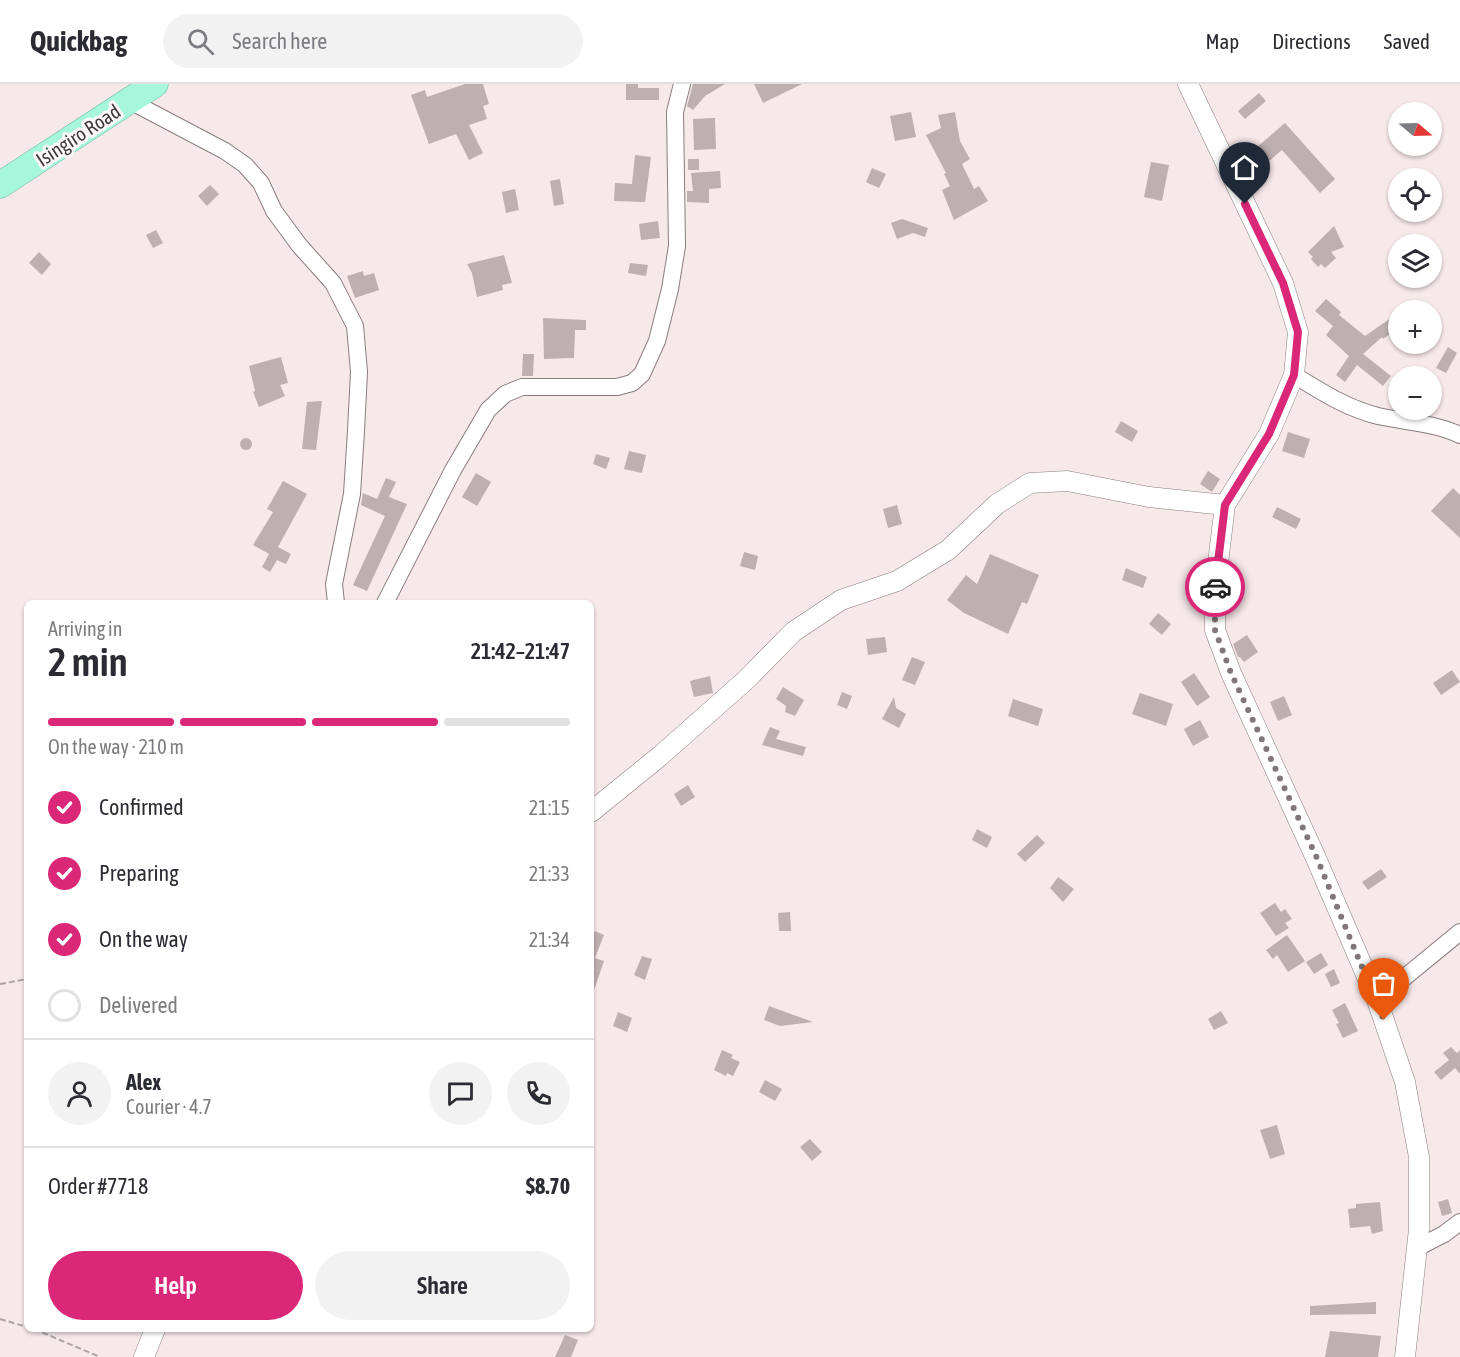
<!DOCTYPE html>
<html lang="en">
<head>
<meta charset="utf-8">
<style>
	body { margin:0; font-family:"Asap Condensed",sans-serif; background:#f2f2f3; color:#2b2b33; height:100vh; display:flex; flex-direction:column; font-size:22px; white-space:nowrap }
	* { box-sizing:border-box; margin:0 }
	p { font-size:20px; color:#7c7c81 }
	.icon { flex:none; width:33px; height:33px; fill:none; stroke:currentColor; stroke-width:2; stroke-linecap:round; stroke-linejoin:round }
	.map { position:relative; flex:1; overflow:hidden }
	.panel { position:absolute; left:24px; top:516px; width:570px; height:732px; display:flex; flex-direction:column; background:#fff; border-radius:9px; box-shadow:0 2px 4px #0004 }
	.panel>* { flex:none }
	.needle { width:39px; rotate:109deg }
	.fabs { position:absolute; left:1388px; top:18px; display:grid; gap:12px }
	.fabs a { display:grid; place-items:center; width:54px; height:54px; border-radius:50%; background:#fff; box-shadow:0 2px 4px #0004; font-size:30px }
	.pin { position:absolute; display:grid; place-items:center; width:51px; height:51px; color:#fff; margin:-62px -26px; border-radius:50% 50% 50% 0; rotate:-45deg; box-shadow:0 0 6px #0007 }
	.pin .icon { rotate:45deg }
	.courier { position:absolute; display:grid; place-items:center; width:60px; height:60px; margin:-30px; border:4px solid #db2777; border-radius:50%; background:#fff; color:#222; box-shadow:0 2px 8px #0007 }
	.summary em { font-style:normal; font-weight:600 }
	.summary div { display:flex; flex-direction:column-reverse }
	.summary { display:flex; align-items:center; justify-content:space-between; height:102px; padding:0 24px }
	h1 { font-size:39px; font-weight:600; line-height:45px }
	.bar { display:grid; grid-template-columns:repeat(4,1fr); gap:9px 6px; align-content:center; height:72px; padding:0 24px }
	.bar i { height:8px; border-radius:4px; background:#e1e1e2 }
	.bar .active { background:#db2777 }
	.bar p { grid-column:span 4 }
	.line { display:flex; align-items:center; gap:15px; padding:0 24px; border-top:2px solid #e1e1e2 }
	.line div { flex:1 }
	.round { display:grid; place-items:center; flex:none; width:63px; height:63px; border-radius:32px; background:#f2f2f3 }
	ol { padding:0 24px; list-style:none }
	li { display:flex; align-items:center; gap:18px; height:66px }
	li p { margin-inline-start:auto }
	li .icon { padding:6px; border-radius:50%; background:#db2777; color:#fff; stroke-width:4 }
	li:last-child { color:#7c7c81 }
	li i { width:33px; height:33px; border:3px solid #e1e1e2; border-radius:50% }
	.button { display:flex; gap:12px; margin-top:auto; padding:12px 24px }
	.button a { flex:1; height:69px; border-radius:36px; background:#db2777; color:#fff; font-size:24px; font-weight:600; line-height:69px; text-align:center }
	.button a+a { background:#f2f2f3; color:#2b2b33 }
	header { display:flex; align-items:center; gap:36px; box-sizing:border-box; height:84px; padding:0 30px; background:#fff; border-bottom:2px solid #e1e1e2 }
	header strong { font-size:28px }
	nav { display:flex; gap:33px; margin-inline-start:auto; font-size:21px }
	.search { width:420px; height:54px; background:#f2f2f3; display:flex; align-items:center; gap:15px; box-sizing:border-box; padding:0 21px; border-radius:33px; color:#7c7c81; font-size:22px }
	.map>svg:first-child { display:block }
	.building { fill:#beb0b1 }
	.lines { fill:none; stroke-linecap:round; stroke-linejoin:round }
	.minor-casing { stroke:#8a7d7e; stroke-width:18 }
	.tertiary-casing { stroke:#8a7d7e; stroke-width:21 }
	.primary-casing { stroke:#5db296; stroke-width:27 }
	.path { stroke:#afa3a5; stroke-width:2; stroke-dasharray:6 3; stroke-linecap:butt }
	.minor { stroke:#fff; stroke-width:16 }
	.tertiary { stroke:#fff; stroke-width:20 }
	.primary { stroke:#a7f7dd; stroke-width:26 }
	.done { stroke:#807778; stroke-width:6; stroke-dasharray:0 10.8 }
	.route { stroke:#db2777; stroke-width:8 }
	.labels { text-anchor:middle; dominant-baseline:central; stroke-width:6; stroke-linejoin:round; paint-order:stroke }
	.street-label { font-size:20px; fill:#403a3b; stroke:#fef8f9 }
</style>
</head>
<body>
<header>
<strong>Quickbag</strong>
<div class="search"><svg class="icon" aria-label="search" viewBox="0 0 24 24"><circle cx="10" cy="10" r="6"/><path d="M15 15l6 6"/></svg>Search here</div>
<nav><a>Map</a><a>Directions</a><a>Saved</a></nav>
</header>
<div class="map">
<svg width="1460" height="1273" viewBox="0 0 1460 1273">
	<rect width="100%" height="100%" fill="#f7e8ea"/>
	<!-- building -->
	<g class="building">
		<path d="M465 0H483L489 20 483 22 487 35 469 41 483 69 469 76 456 50 429 60 411 11 425 6 427 13Z"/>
		<path d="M626 0H638V4H659V16H626Z"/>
		<path d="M693 0H725L705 12 693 26 687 22Z"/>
		<path d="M754 0H802L763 19Z"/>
		<path d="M1259 9 1266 17 1245 35 1238 27Z"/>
		<path d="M911 28 916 53 895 57 890 32Z"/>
		<path d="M955 28 960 57 970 75 962 80 974 105 979 102 988 117 954 136 942 106 950 102 944 90 946 89 926 51 941 44 938 31Z"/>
		<path d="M715 34 716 65 694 66 693 35Z"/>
		<path d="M1285 39 1335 95 1320 109 1282 66 1269 77 1257 63Z"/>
		<path d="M635 71 651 73 645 118 614 117 615 99 632 100Z"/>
		<rect x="688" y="75" width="11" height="11"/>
		<path d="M1151 78 1169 81 1162 117 1144 113Z"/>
		<path d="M872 84 886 90 879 104 866 98Z"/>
		<path d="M720 87 721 104 709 105V119L687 118V107H693L691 89Z"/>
		<path d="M560 95 564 120 554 122 550 97Z"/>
		<path d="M210 101 219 110 207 122 198 112Z"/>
		<path d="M515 105 519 126 506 129 502 108Z"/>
		<path d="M902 135 928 144 925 153 913 149 897 155 891 139Z"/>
		<path d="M658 137 660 154 641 156 639 140Z"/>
		<path d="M1334 142 1344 163 1331 168 1336 174 1325 184 1321 180 1318 183 1311 175 1313 173 1308 168Z"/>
		<path d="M156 146 163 159 153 164 146 151Z"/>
		<path d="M39 168 51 180 42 191 29 179Z"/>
		<path d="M504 171 512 199 502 201 503 206 477 213 472 189 467 180Z"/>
		<path d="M630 179 648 181 646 192 628 189Z"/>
		<path d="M363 187 364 192 374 189 379 206 355 214 347 192Z"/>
		<path d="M1326 215 1341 228 1339 231 1365 252 1398 229V239L1391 245 1393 248 1383 255 1382 253 1363 270 1391 292 1383 302 1357 281 1345 298 1336 291 1349 272 1326 251 1333 242 1315 227Z"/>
		<path d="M543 234 586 236V246H575L574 274 544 275Z"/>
		<path d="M1448 263 1457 269 1446 289 1436 284Z"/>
		<path d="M523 270H534L533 292H522Z"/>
		<path d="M281 273 288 299 280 301 285 312 259 323 253 308 255 307 249 282Z"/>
		<path d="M322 317 316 366 302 365 307 318Z"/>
		<path d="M1121 337 1138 347 1132 358 1115 348Z"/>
		<path d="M1288 348 1310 355 1304 374 1282 367Z"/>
		<circle cx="246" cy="360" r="6"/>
		<path d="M629 367 646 371 642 389 624 385Z"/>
		<path d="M596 370 610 374 606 385 593 380Z"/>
		<path d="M1208 387 1220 395 1212 408 1200 400Z"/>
		<path d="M476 389 491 398 477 422 462 413Z"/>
		<path d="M386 394 396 398 389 413 407 420 367 507 353 501 385 432 361 421 363 409 377 415Z"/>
		<path d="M283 397 307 410 278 463 291 470 286 480 277 476 270 488 262 483 269 470 253 461 273 428 267 425Z"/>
		<path d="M1453 404 1460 411V454L1431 427Z"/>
		<path d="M897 421 902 440 888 444 883 425Z"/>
		<path d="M1277 423 1301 435 1296 445 1272 433Z"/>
		<path d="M744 468 758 472 755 486 740 482Z"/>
		<path d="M990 470 1039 491 1027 520 1022 518 1008 550 964 529 947 516 966 491 977 500Z"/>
		<path d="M1126 484 1147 493 1143 504 1122 496Z"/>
		<path d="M1158 529 1171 540 1162 551 1149 540Z"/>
		<path d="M1247 551 1258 568 1244 578 1240 573H1238L1233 560Z"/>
		<path d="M885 553 887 568 868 571 866 555Z"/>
		<path d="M912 573 925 578 915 601 902 596Z"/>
		<path d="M1452 586 1460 598 1441 611 1433 599Z"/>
		<path d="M1194 589 1210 613 1197 622 1181 598Z"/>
		<path d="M710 592 713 609 694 613 690 597Z"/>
		<path d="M783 603 804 616 795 632 785 628 786 622 776 615Z"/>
		<path d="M842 608 852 612 847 625 837 621Z"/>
		<path d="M1140 609 1173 620 1166 642 1132 630Z"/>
		<path d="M1284 612 1292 631 1278 637 1270 618Z"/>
		<path d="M894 613 896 624 906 630 899 644 882 635Z"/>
		<path d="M1013 615 1043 625 1038 642 1008 632Z"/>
		<path d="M1200 636 1209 653 1193 662 1184 645Z"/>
		<path d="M770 643 780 647 776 655 806 663 803 672 762 661Z"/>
		<path d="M688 701 695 713 681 722 674 710Z"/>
		<path d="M977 745 992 753 987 764 972 756Z"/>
		<path d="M1037 751 1045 759 1025 778 1017 770Z"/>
		<path d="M1381 785 1387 793 1368 806 1362 798Z"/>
		<path d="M1058 793 1074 805 1063 818 1050 804Z"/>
		<path d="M1275 819 1281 828 1285 825 1292 835 1285 839 1289 844 1276 852 1260 829Z"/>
		<path d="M790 828 791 847H779L778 829Z"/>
		<path d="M595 847 604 851 595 874 604 877 593 909 591 908V856Z"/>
		<path d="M1287 851 1305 877 1288 888 1277 871 1273 875 1266 866Z"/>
		<path d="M1321 869 1328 881 1314 890 1306 878Z"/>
		<path d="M642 872 652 875 645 896 634 891Z"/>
		<path d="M1334 885 1340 899 1331 903 1325 890Z"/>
		<path d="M1345 919 1358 947 1343 954 1336 940 1339 939 1332 926Z"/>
		<path d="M769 922 813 938 780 942 764 936Z"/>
		<path d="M1221 927 1228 939 1214 946 1208 935Z"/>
		<path d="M618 928 632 934 627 948 613 942Z"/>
		<path d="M1451 963 1457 969 1460 966V990L1455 984 1441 996 1434 988 1449 976 1443 969Z"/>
		<path d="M722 966 733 971 731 974 740 978 733 992 727 989 726 992 714 986Z"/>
		<path d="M765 996 782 1005 775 1017 759 1008Z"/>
		<path d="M1277 1041 1285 1070 1270 1075 1260 1046Z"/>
		<path d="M810 1055 822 1068 812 1077 800 1063Z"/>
		<path d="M1448 1115 1452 1129 1442 1132 1438 1118Z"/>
		<path d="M1380 1118 1383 1147 1372 1150 1370 1142 1350 1144 1348 1125 1356 1124V1120Z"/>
		<path d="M1376 1218V1230L1310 1231V1222Z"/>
		<path d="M1330 1247 1381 1252 1378 1273H1325Z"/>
		<path d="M565 1251 578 1256 571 1273H555Z"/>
	</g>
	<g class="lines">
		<!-- minor casing -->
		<g class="minor-casing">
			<g id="minor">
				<path d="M130 17 225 67 245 81 261 99 274 127 299 161 333 199 355 242 359 288 356 347 352 410 334 500 336 519"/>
				<path d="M1294 291C1322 308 1346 324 1378 332 1406 338 1434 339 1460 351"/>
				<path d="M385 519 453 386 488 326 505 310 522 303H617L632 299 642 290 657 257 670 205 677 162 675 28 682 0"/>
				<path d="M1377 916 1460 848"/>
				<path d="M1417 1164 1444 1150 1460 1138"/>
			</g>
		</g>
		<!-- tertiary casing -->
		<g class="tertiary-casing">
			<g id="tertiary">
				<path d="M1188 0 1283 199 1298 248 1294 291 1269 350 1225 421 1215 504V546L1231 589 1315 772 1377 916 1405 998 1419 1073V1145L1405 1273"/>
				<path d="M591 728 660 672 747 595 793 548 841 516 897 497 948 466 997 420 1030 399 1067 397 1149 413 1225 421"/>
				<path d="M144 1273 155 1245"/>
			</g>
		</g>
		<!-- primary casing -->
		<g class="primary-casing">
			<path id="primary" d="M0 101 155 0"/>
		</g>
		<!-- path -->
		<g class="path">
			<path d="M0 900 27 895"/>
			<path d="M0 1235 27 1243"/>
			<path d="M34 1245 100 1273"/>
		</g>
		<!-- minor -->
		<use href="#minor" class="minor"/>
		<!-- tertiary -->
		<use href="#tertiary" class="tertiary"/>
		<!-- primary -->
		<use href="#primary" class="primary"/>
	</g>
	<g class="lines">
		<!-- done -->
		<path class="done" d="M1215 503V546L1231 589 1316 772 1384 936"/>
		<!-- route -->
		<path class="route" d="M1215 503 1225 421 1269 350 1294 291 1298 248 1283 199 1245 120"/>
	</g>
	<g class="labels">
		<!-- street labels -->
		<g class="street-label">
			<text transform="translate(78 51) rotate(-33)">Isingiro Road</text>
		</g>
	</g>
</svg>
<div class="fabs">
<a><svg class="needle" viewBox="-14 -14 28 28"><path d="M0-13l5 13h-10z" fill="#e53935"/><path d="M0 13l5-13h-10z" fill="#7c7c81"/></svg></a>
<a><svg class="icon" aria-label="locate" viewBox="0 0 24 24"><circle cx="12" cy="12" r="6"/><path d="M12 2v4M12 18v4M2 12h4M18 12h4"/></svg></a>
<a><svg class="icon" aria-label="layers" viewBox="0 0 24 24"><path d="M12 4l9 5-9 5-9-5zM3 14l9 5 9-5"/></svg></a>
<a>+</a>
<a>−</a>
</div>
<div class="pin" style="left:1384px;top:936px;background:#ea580c"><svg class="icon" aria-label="bag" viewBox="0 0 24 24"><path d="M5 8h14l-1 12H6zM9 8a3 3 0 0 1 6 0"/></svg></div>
<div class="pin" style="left:1245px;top:120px;background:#1f2937"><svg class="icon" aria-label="home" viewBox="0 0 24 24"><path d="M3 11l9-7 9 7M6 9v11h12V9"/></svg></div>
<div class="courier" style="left:1215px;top:503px"><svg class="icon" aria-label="car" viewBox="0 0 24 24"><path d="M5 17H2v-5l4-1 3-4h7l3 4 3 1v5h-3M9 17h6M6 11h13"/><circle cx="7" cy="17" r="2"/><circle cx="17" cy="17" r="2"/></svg></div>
<section class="panel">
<div class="summary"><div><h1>2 min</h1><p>Arriving in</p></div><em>21:42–21:47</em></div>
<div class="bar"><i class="active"></i><i class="active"></i><i class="active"></i><i></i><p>On the way · 210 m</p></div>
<ol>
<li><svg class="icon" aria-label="check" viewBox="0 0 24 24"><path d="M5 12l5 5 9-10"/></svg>Confirmed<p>21:15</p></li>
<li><svg class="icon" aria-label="check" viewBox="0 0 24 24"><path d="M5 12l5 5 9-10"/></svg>Preparing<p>21:33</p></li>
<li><svg class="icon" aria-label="check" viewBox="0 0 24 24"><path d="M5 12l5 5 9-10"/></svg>On the way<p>21:34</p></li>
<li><i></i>Delivered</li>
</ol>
<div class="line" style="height:108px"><a class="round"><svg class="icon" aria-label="person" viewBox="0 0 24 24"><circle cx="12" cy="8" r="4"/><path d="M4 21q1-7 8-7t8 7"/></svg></a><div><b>Alex</b><p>Courier · 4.7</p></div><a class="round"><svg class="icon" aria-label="chat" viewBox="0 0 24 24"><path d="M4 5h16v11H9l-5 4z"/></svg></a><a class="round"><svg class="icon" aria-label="phone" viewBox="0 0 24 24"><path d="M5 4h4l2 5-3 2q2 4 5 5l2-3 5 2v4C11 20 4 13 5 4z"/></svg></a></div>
<div class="line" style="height:78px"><div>Order #7718</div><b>$8.70</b></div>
<div class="button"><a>Help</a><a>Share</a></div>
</section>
</div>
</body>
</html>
